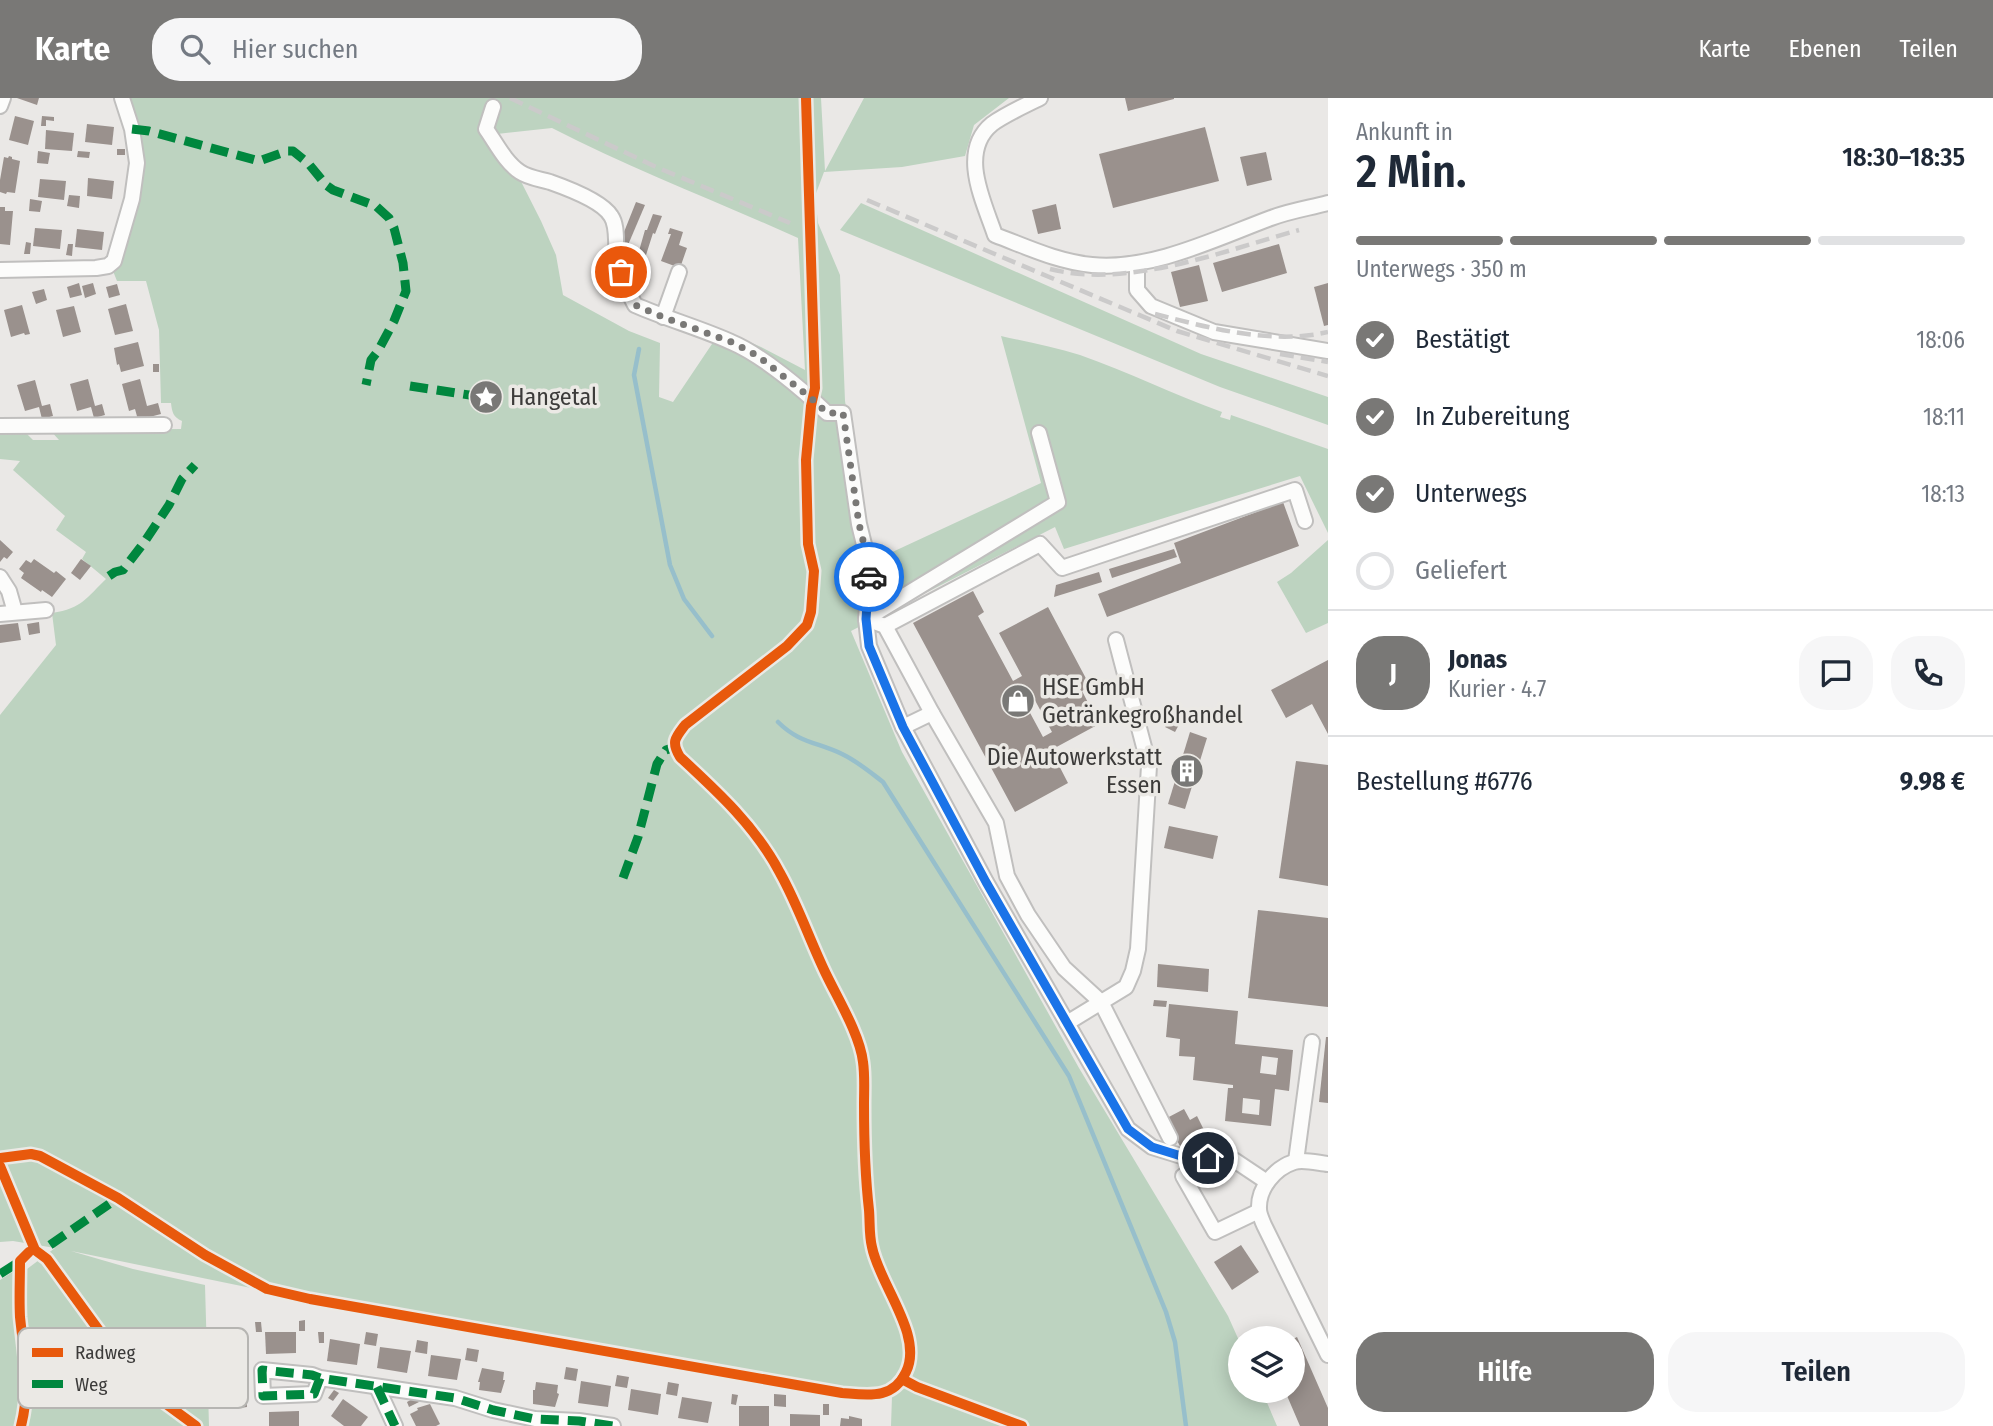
<!DOCTYPE html>
<html lang="de">
<head>
<meta charset="utf-8">
<style>
	body { margin:0; font-family:"Fira Sans Condensed",sans-serif; background:#f6f6f7; color:#1f2937; height:100vh; display:flex; flex-direction:column; font-size:26px; white-space:nowrap }
	* { box-sizing:border-box; margin:0 }
	p { font-size:23px; color:#747a83 }
	.icon { flex:none; width:38px; height:38px; fill:none; stroke:currentColor; stroke-width:2; stroke-linecap:round; stroke-linejoin:round }
	.map { position:relative; flex:1; overflow:hidden }
	.sheet { display:flex; flex-direction:column; background:#fff; width:665px }
	.sheet>* { flex:none }
	.controls { position:absolute; left:1228px; top:1228px; display:grid; gap:14px }
	.controls a { display:grid; place-items:center; width:77px; height:77px; border-radius:50%; background:#fff; box-shadow:0 4px 18px #0003; font-size:35px }
	.pin { position:absolute; display:grid; place-items:center; width:60px; height:60px; color:#fff; margin:-30px; border:4px solid #fff; border-radius:50%; box-shadow:0 2px 7px #0007 }
	.courier { position:absolute; display:grid; place-items:center; width:70px; height:70px; margin:-35px; border:5px solid #1a73e8; border-radius:50%; background:#fff; color:#222; box-shadow:0 2px 9px #0007 }
	.headline em { font-style:normal; font-weight:600 }
	.headline div { display:flex; flex-direction:column-reverse }
	.headline { display:flex; align-items:center; justify-content:space-between; height:119px; padding:0 28px }
	h1 { font-size:46px; font-weight:600; line-height:52px }
	.bar { display:grid; grid-template-columns:repeat(4,1fr); gap:10px 7px; align-content:center; height:84px; padding:0 28px }
	.bar i { height:9px; border-radius:5px; background:#e0e1e3 }
	.bar .current { background:#797876 }
	.bar p { grid-column:span 4 }
	.line { display:flex; align-items:center; gap:18px; padding:0 28px; border-top:2px solid #e0e1e3 }
	.line div { flex:1 }
	.round { display:grid; place-items:center; flex:none; width:74px; height:74px; border-radius:28px; background:#f6f6f7 }
	ol { padding:0 28px; list-style:none }
	li { display:flex; align-items:center; gap:21px; height:77px }
	li p { margin-inline-start:auto }
	li .icon { padding:7px; border-radius:50%; background:#797876; color:#fff; stroke-width:4 }
	li:last-child { color:#747a83 }
	li i { width:38px; height:38px; border:4px solid #e0e1e3; border-radius:50% }
	.button { display:flex; gap:14px; margin-top:auto; padding:14px 28px }
	.button a { flex:1; height:80px; border-radius:28px; background:#797876; color:#fff; font-size:28px; font-weight:600; line-height:80px; text-align:center }
	.button a+a { background:#f6f6f7; color:#1f2937 }
	header { display:flex; align-items:center; gap:42px; box-sizing:border-box; height:98px; padding:0 35px; background:#797876; color:#fff }
	header strong { font-size:33px }
	nav { display:flex; gap:38px; margin-inline-start:auto; font-size:24px }
	.search { width:490px; height:63px; background:#f6f6f7; display:flex; align-items:center; gap:18px; box-sizing:border-box; padding:0 24px; border-radius:28px; color:#747a83; font-size:26px }
	main { display:flex; flex:1; min-height:0 }
	.map>svg:first-child { display:block }
	.green { fill:#bdd3c0; fill-rule:evenodd }
	.lines { fill:none; stroke-linecap:round; stroke-linejoin:round }
	.stream { stroke:#97bfcb; stroke-width:4.5 }
	.building { fill:#9a918d; fill-rule:evenodd }
	.minor-casing { stroke:#c0bfbe; stroke-width:18 }
	.minor { stroke:#fcfcfb; stroke-width:14 }
	.rail { stroke:#cbcaca; stroke-width:4.5; stroke-dasharray:14 7; stroke-linecap:butt }
	.quiet { stroke:#00873e; stroke-width:9; stroke-dasharray:18 9; stroke-linecap:butt }
	.cycleway-casing { stroke:#ebe9e5; stroke-width:15 }
	.cycleway { stroke:#e8590c; stroke-width:10 }
	.done { stroke:#797876; stroke-width:7; stroke-dasharray:0 12.6 }
	.route { stroke:#1a73e8; stroke-width:9 }
	.labels { text-anchor:middle; dominant-baseline:central; stroke-width:7; stroke-linejoin:round; paint-order:stroke }
	.poi-label { font-size:24px; fill:#3c3b3a; stroke:#ebe9e5; text-anchor:start }
	.key { fill:#ebe9e5; stroke:#b6b5b2; stroke-width:2 }
	.key-label { font-size:19px; fill:#3c3b3a }
</style>
</head>
<body>
<header>
<strong>Karte</strong>
<div class="search"><svg class="icon" aria-label="search" viewBox="0 0 24 24"><circle cx="10" cy="10" r="6"/><path d="M15 15l6 6"/></svg>Hier suchen</div>
<nav><a>Karte</a><a>Ebenen</a><a>Teilen</a></nav>
</header>
<main>
<div class="map">
<svg width="1328" height="1328" viewBox="0 0 1328 1328">
	<rect width="100%" height="100%" fill="#eae8e6"/>
	<!-- green -->
	<g class="green">
		<path d="M128 0H821L825 73 864 0H1009L974 27 965 58 902 69 824 74 815 98 818 125 840 177 845 303 873 463 1041 385 1001 238C1027 244 1055 249 1080 257 1129 274 1174 297 1222 314L1220 319 1230 322 1231 317 1328 351V435L1300 378 1064 451 1055 429 851 533 902 654 1079 970 1228 1218 1241 1247V1293H1262L1277 1328H891L892 1298 860 1302 819 1290 728 1276 540 1241 305 1201 71 1153 133 1171 205 1187 209 1328H27L30 1314 21 1313 17 1328H0V1182L14 1173 27 1171 55 1150 13 1143 0 1144V617L56 547 52 515C83 510 86 500 106 481L82 461 86 454 56 432 65 418 13 372 20 363 0 361V333L23 332 33 342H59L50 332 181 331 182 323C173 319 172 314 171 305H161L159 232 146 183H117L111 168 133 102 132 28 136 20ZM552 30C632 71 716 103 798 140L805 272 761 249 711 227 714 243 673 304 659 299 660 245 629 233 563 197 556 157 541 123 497 36Z"/>
		<path d="M861 105 1201 256 1328 299V327L1220 289 840 132Z"/>
		<path d="M1328 442V525L1306 535 1277 484 1291 475Z"/>
	</g>
	<g class="lines">
		<!-- stream -->
		<g class="stream">
			<path d="M639 251 634 277 670 467 684 501 712 538"/>
			<path d="M778 624C799 645 817 644 842 656 857 663 870 674 883 684L1069 978 1166 1214 1175 1244 1186 1328"/>
		</g>
	</g>
	<!-- building -->
	<g class="building">
		<path d="M17 0H39L37 7Z"/>
		<path d="M1125 0H1174V1L1128 13Z"/>
		<path d="M15 18 34 23 28 47 9 42Z"/>
		<path d="M42 18 54 19V23L46 22V28H41Z"/>
		<path d="M87 26 114 29 112 47 85 44Z"/>
		<path d="M1205 29 1219 83 1113 110 1099 56Z"/>
		<path d="M46 32 74 35 72 53 45 51Z"/>
		<rect x="117" y="51" width="8" height="6"/>
		<path d="M38 53 50 55 48 66 37 65Z"/>
		<path d="M78 53 90 54 89 60 77 59Z"/>
		<path d="M1266 54 1272 82 1247 88 1240 59Z"/>
		<path d="M9 58 12 59V61L20 63 15 95 7 94 6 96 0 94V82L4 59 8 60Z"/>
		<path d="M88 80 114 83 112 101 87 98Z"/>
		<path d="M40 81 66 83 64 102 38 99Z"/>
		<path d="M69 97 80 98 79 110 67 108Z"/>
		<path d="M30 101 42 103 40 114 29 113Z"/>
		<path d="M636 104 645 107 628 147 620 144Z"/>
		<path d="M1056 106 1061 131 1038 136 1032 112Z"/>
		<path d="M0 109H5V113H13L10 147 0 146Z"/>
		<path d="M653 116 662 118 655 136 653 135 640 176 633 174 645 132H647Z"/>
		<path d="M35 130 62 132 60 151 33 148Z"/>
		<path d="M670 130 683 134 679 147 687 150 680 170 661 163 671 136H668Z"/>
		<path d="M77 131 104 134 102 152 75 149Z"/>
		<path d="M26 144 31 145 30 156H24Z"/>
		<path d="M68 146H73L72 158 66 157Z"/>
		<path d="M1279 146 1287 175 1222 194 1213 165Z"/>
		<path d="M1199 167 1208 203 1180 209 1171 174Z"/>
		<path d="M79 185 82 197 70 200 67 189Z"/>
		<path d="M93 185 96 196 85 200 82 188Z"/>
		<path d="M1328 185V227L1324 228 1314 189Z"/>
		<path d="M117 186 120 197 109 200 106 189Z"/>
		<path d="M44 191 47 202 36 206 32 194Z"/>
		<path d="M126 206 133 233 115 237 108 211Z"/>
		<path d="M22 207 30 236 25 237 24 235 11 239 4 212Z"/>
		<path d="M74 208 81 234 63 239 56 212Z"/>
		<path d="M138 244 144 268 121 274 119 266 117 267 114 250Z"/>
		<rect x="153" y="266" width="6" height="8"/>
		<path d="M88 281 95 308 102 306 105 317 94 320 91 309 77 313 70 286Z"/>
		<path d="M140 281 147 308 158 305 161 316 138 322 135 311 129 313 122 286Z"/>
		<path d="M35 282 42 308 50 306 53 318 42 321 39 309 25 313 17 287Z"/>
		<path d="M1283 404 1299 448 1107 519 1098 496 1181 465 1174 445Z"/>
		<path d="M0 442 13 454 7 461 4 459 0 464Z"/>
		<path d="M1174 451 1177 459 1112 480 1109 471Z"/>
		<path d="M34 461 54 475 56 473 66 481 52 499 42 492 41 494 21 480 24 475 19 471 26 462 31 465Z"/>
		<path d="M81 461 91 468 80 482 71 475Z"/>
		<path d="M1099 474 1102 484 1054 499 1056 487Z"/>
		<path d="M973 493 984 514 978 518 1013 583 1022 578 999 535 1048 509 1090 588 1082 593 1099 626 1051 652 1068 685 1015 714 913 525ZM1030 593 1052 634 1043 639 1021 598Z"/>
		<path d="M39 524 40 535 29 537 27 526Z"/>
		<path d="M18 525 21 542 0 545V527Z"/>
		<path d="M1328 562V636L1312 606 1286 620 1271 592Z"/>
		<path d="M1172 616 1182 621 1175 634 1165 629Z"/>
		<path d="M1190 634 1207 640 1185 711 1168 706Z"/>
		<path d="M1296 663 1328 667V788L1279 780Z"/>
		<path d="M1169 728 1218 738 1213 761 1164 750Z"/>
		<path d="M1258 812 1328 820V909L1248 900Z"/>
		<path d="M1158 866 1209 871 1208 894 1157 889Z"/>
		<path d="M1154 902 1167 903 1166 909 1153 908Z"/>
		<path d="M1169 906 1238 913 1235 946 1293 952 1289 993 1275 991 1271 1028 1225 1023 1228 990H1233V987L1193 982 1195 959 1179 958 1180 941 1166 939ZM1262 958 1278 960 1276 977 1260 975ZM1243 1000 1260 1002 1259 1017 1242 1015Z"/>
		<path d="M1326 939H1328V1005L1319 1004Z"/>
		<path d="M1184 1011 1190 1022 1197 1018 1205 1034 1180 1048 1165 1021Z"/>
		<path d="M1241 1147 1259 1174 1232 1192 1214 1164Z"/>
		<path d="M305 1222V1233H299V1223Z"/>
		<path d="M255 1224H261L262 1234H256Z"/>
		<path d="M265 1234H296V1255L266 1256Z"/>
		<path d="M318 1234H324V1245H319Z"/>
		<path d="M366 1234 378 1236 376 1248 364 1246Z"/>
		<path d="M1297 1239 1328 1310V1328H1300L1285 1293H1293V1241Z"/>
		<path d="M330 1241 360 1246 357 1267 327 1263Z"/>
		<path d="M417 1242 428 1244 427 1256 415 1254Z"/>
		<path d="M380 1249 411 1253 407 1275 377 1270Z"/>
		<path d="M467 1250 479 1252 477 1264 465 1262Z"/>
		<path d="M431 1257 461 1261 457 1282 428 1278Z"/>
		<path d="M566 1269 578 1271 576 1283 564 1281Z"/>
		<path d="M482 1270 504 1274 503 1282H505L501 1295 479 1292 480 1284H478Z"/>
		<path d="M617 1277 629 1279 627 1290 615 1288Z"/>
		<path d="M581 1283 611 1288 608 1309 578 1305Z"/>
		<path d="M536 1284 558 1287 557 1295 559 1296 555 1309 533 1306V1292H535Z"/>
		<path d="M668 1284 679 1286 677 1298 666 1296Z"/>
		<path d="M232 1285 246 1287 247 1309 233 1311V1309H225L224 1287H232Z"/>
		<path d="M631 1291 661 1296 658 1317 628 1312Z"/>
		<path d="M334 1292 339 1295 333 1303 328 1300Z"/>
		<path d="M732 1296 738 1297 736 1307 731 1306Z"/>
		<path d="M774 1296 786 1297V1309L774 1308Z"/>
		<path d="M416 1299 419 1304 409 1309 407 1304Z"/>
		<path d="M682 1299 712 1304 708 1325 678 1320Z"/>
		<path d="M343 1301 368 1319 361 1328H344L331 1318Z"/>
		<path d="M430 1306 440 1326 436 1328H416L410 1316 418 1312 417 1310Z"/>
		<rect x="823" y="1306" width="6" height="11"/>
		<rect x="739" y="1308" width="30" height="20"/>
		<path d="M299 1313V1328H269V1314Z"/>
		<path d="M790 1316 820 1317V1328H790Z"/>
		<path d="M849 1318 862 1321V1328H840L841 1320 849 1321Z"/>
	</g>
	<g class="lines">
		<!-- minor casing -->
		<g class="minor-casing">
			<g id="minor">
				<path d="M1040 0C1024 8 1006 16 992 26 958 54 984 104 995 137 1027 149 1058 164 1092 167 1151 173 1217 140 1271 120 1289 113 1309 110 1328 105"/>
				<path d="M0 8 3 0"/>
				<path d="M493 9 486 31C496 45 505 64 520 74 529 80 540 81 550 84 567 90 602 103 611 118 618 128 615 145 617 156 620 174 626 191 635 207 667 221 700 230 731 244 762 257 803 292 827 315H843L859 426 870 471 866 521 869 548 903 629 986 784 1128 1031 1152 1049 1181 1058 1234 1062 1267 1084"/>
				<path d="M1137 166V192L1151 208 1214 234 1328 253"/>
				<path d="M0 172 96 170 108 168 114 163 132 101 137 65 132 31 122 0"/>
				<path d="M663 219 679 174"/>
				<path d="M0 328 164 327"/>
				<path d="M0 479 9 493 15 514"/>
				<path d="M0 516 46 512"/>
				<path d="M866 521 885 528 932 615 996 725 1007 778 1028 817 1064 870 1101 904 1170 1040"/>
				<path d="M866 521 1058 404 1039 335"/>
				<path d="M885 528 1040 446 1062 470 1295 392 1305 423"/>
				<path d="M903 629 932 615"/>
				<path d="M1067 925 1126 889 1133 873 1138 851 1149 668 1116 542"/>
				<path d="M1296 1063 1312 944"/>
				<path d="M1328 1066C1318 1065 1303 1061 1294 1064 1275 1070 1258 1090 1259 1111 1259 1116 1262 1122 1264 1127L1328 1257"/>
				<path d="M1183 1078 1215 1134 1259 1113"/>
				<path d="M320 1280 314 1296 263 1298 262 1272 312 1277 320 1280 455 1300 493 1312 535 1321 579 1323 613 1328"/>
				<path d="M377 1289 395 1328"/>
			</g>
		</g>
		<!-- minor -->
		<use href="#minor" class="minor"/>
		<!-- rail -->
		<g class="rail">
			<path d="M510 0 656 69 790 125"/>
			<path d="M867 102 1177 233 1328 278"/>
			<path d="M1050 171C1128 191 1223 153 1299 132"/>
			<path d="M1155 216C1210 230 1271 247 1328 234"/>
			<path d="M1280 256 1328 264"/>
		</g>
		<!-- quiet -->
		<g class="quiet">
			<path d="M132 31 149 33 259 63 287 53H293L308 65 326 87 333 92 376 108 389 120 394 130 403 165 406 193 394 223 378 253 371 262 366 287"/>
			<path d="M410 288 476 298"/>
			<path d="M109 478 115 474 123 472 143 446 169 407 182 381 195 367"/>
			<path d="M623 780 638 739 657 666 666 652 675 649"/>
			<path d="M50 1147 118 1100"/>
			<path d="M0 1176 22 1162"/>
			<path d="M320 1280 314 1296 263 1298 262 1272 312 1277 320 1280 455 1300 493 1312 535 1321 579 1323 613 1328"/>
			<path d="M377 1289 395 1328"/>
		</g>
		<!-- cycleway casing -->
		<g class="cycleway-casing">
			<g id="cycleway">
				<path d="M0 1060 31 1056 40 1058 118 1100 205 1157 267 1191 310 1201 842 1295C868 1297 893 1302 906 1274 924 1237 879 1186 872 1149 869 1137 870 1124 869 1112 865 1077 864 1041 864 1006 864 992 865 978 863 964 860 937 838 901 826 876 810 843 798 807 780 775 756 729 718 694 680 659 671 644 675 640 685 627L787 548 807 527 811 514 814 473 808 446 806 362 811 308 815 290 806 0"/>
				<path d="M0 1068 35 1152 47 1161 130 1275 147 1292 196 1328"/>
				<path d="M902 1281 917 1289 1022 1328"/>
				<path d="M21 1328C31 1288 24 1258 20 1219 19 1200 20 1182 20 1163L29 1154"/>
			</g>
		</g>
		<!-- cycleway -->
		<use href="#cycleway" class="cycleway"/>
	</g>
	<g class="lines">
		<!-- done -->
		<path class="done" d="M621 174 628 193 635 207 663 219 734 245 758 258 812 301 827 315H843L859 426 870 471 869 479"/>
		<!-- route -->
		<path class="route" d="M869 479 866 521 869 548 903 629 986 784 1128 1031 1152 1049 1181 1058 1208 1060"/>
	</g>
	<!-- icons -->
	<defs>
		<g id="sight-disc" transform="scale(1.75)"><circle r="9.5" fill="#797876" stroke="#ebe9e5"/><path d="M0-6L1.8-2.2L6-1.7L2.9 1.2L3.7 5.4L0 3.3L-3.7 5.4L-2.9 1.2L-6-1.7L-1.8-2.2Z" fill="#fff"/></g>
		<g id="shop-disc" transform="scale(1.75)"><circle r="9.5" fill="#797876" stroke="#ebe9e5"/><path d="M-5-2.5h2.3a2.7 3.5 0 0 1 5.4 0H5L5.5 6h-11ZM-1.5-2.5h3a1.5 2.3 0 0 0-3 0Z" fill="#fff"/></g>
		<g id="building-disc" transform="scale(1.75)"><circle r="9.5" fill="#797876" stroke="#ebe9e5"/><path d="M-4-6H4V6H1V3H-1V6H-4ZM-2.5-4.3h1.7v1.8h-1.7ZM.8-4.3h1.7v1.8H.8ZM-2.5-1h1.7V.8h-1.7ZM.8-1h1.7V.8H.8Z" fill="#fff"/></g>
	</defs>
	<g fill-rule="evenodd">
		<use href="#sight-disc" x="486" y="299"/>
		<use href="#shop-disc" x="1018" y="603"/>
		<use href="#building-disc" x="1187" y="673"/>
	</g>
	<g class="labels">
		<!-- poi labels -->
		<g class="poi-label">
			<text x="510" y="299">Hangetal</text>
			<text x="1042" y="589">HSE GmbH<tspan x="1042" dy="28">Getränkegroßhandel</tspan></text>
			<text x="1162" y="659" text-anchor="end">Die Autowerkstatt<tspan x="1162" dy="28">Essen</tspan></text>
		</g>
	</g>
	<!-- legend -->
	<rect x="18" y="1230" width="230" height="80" rx="10" class="key"/>
	<rect x="32" y="1250" width="31" height="9" fill="#e8590c"/>
	<rect x="32" y="1282" width="31" height="8" fill="#00873e"/>
	<g class="key-label">
		<text x="75" y="1261">Radweg</text>
		<text x="75" y="1293">Weg</text>
	</g>
</svg>
<div class="controls">
<a><svg class="icon" aria-label="layers" viewBox="0 0 24 24"><path d="M12 4l9 5-9 5-9-5zM3 14l9 5 9-5"/></svg></a>
</div>
<div class="pin" style="left:621px;top:174px;background:#ea580c"><svg class="icon" aria-label="bag" viewBox="0 0 24 24"><path d="M5 8h14l-1 12H6zM9 8a3 3 0 0 1 6 0"/></svg></div>
<div class="pin" style="left:1208px;top:1060px;background:#1f2937"><svg class="icon" aria-label="home" viewBox="0 0 24 24"><path d="M3 11l9-7 9 7M6 9v11h12V9"/></svg></div>
<div class="courier" style="left:869px;top:479px"><svg class="icon" aria-label="car" viewBox="0 0 24 24"><path d="M5 17H2v-5l4-1 3-4h7l3 4 3 1v5h-3M9 17h6M6 11h13"/><circle cx="7" cy="17" r="2"/><circle cx="17" cy="17" r="2"/></svg></div>
</div>
<section class="sheet">
<div class="headline"><div><h1>2 Min.</h1><p>Ankunft in</p></div><em>18:30–18:35</em></div>
<div class="bar"><i class="current"></i><i class="current"></i><i class="current"></i><i></i><p>Unterwegs · 350 m</p></div>
<ol>
<li><svg class="icon" aria-label="check" viewBox="0 0 24 24"><path d="M5 12l5 5 9-10"/></svg>Bestätigt<p>18:06</p></li>
<li><svg class="icon" aria-label="check" viewBox="0 0 24 24"><path d="M5 12l5 5 9-10"/></svg>In Zubereitung<p>18:11</p></li>
<li><svg class="icon" aria-label="check" viewBox="0 0 24 24"><path d="M5 12l5 5 9-10"/></svg>Unterwegs<p>18:13</p></li>
<li><i></i>Geliefert</li>
</ol>
<div class="line" style="height:126px"><b class="round" style="background:#797876;color:#fff">J</b><div><b>Jonas</b><p>Kurier · 4.7</p></div><a class="round"><svg class="icon" aria-label="chat" viewBox="0 0 24 24"><path d="M4 5h16v11H9l-5 4z"/></svg></a><a class="round"><svg class="icon" aria-label="phone" viewBox="0 0 24 24"><path d="M5 4h4l2 5-3 2q2 4 5 5l2-3 5 2v4C11 20 4 13 5 4z"/></svg></a></div>
<div class="line" style="height:91px"><div>Bestellung #6776</div><b>9.98 €</b></div>
<div class="button"><a>Hilfe</a><a>Teilen</a></div>
</section>
</main>
</body>
</html>
